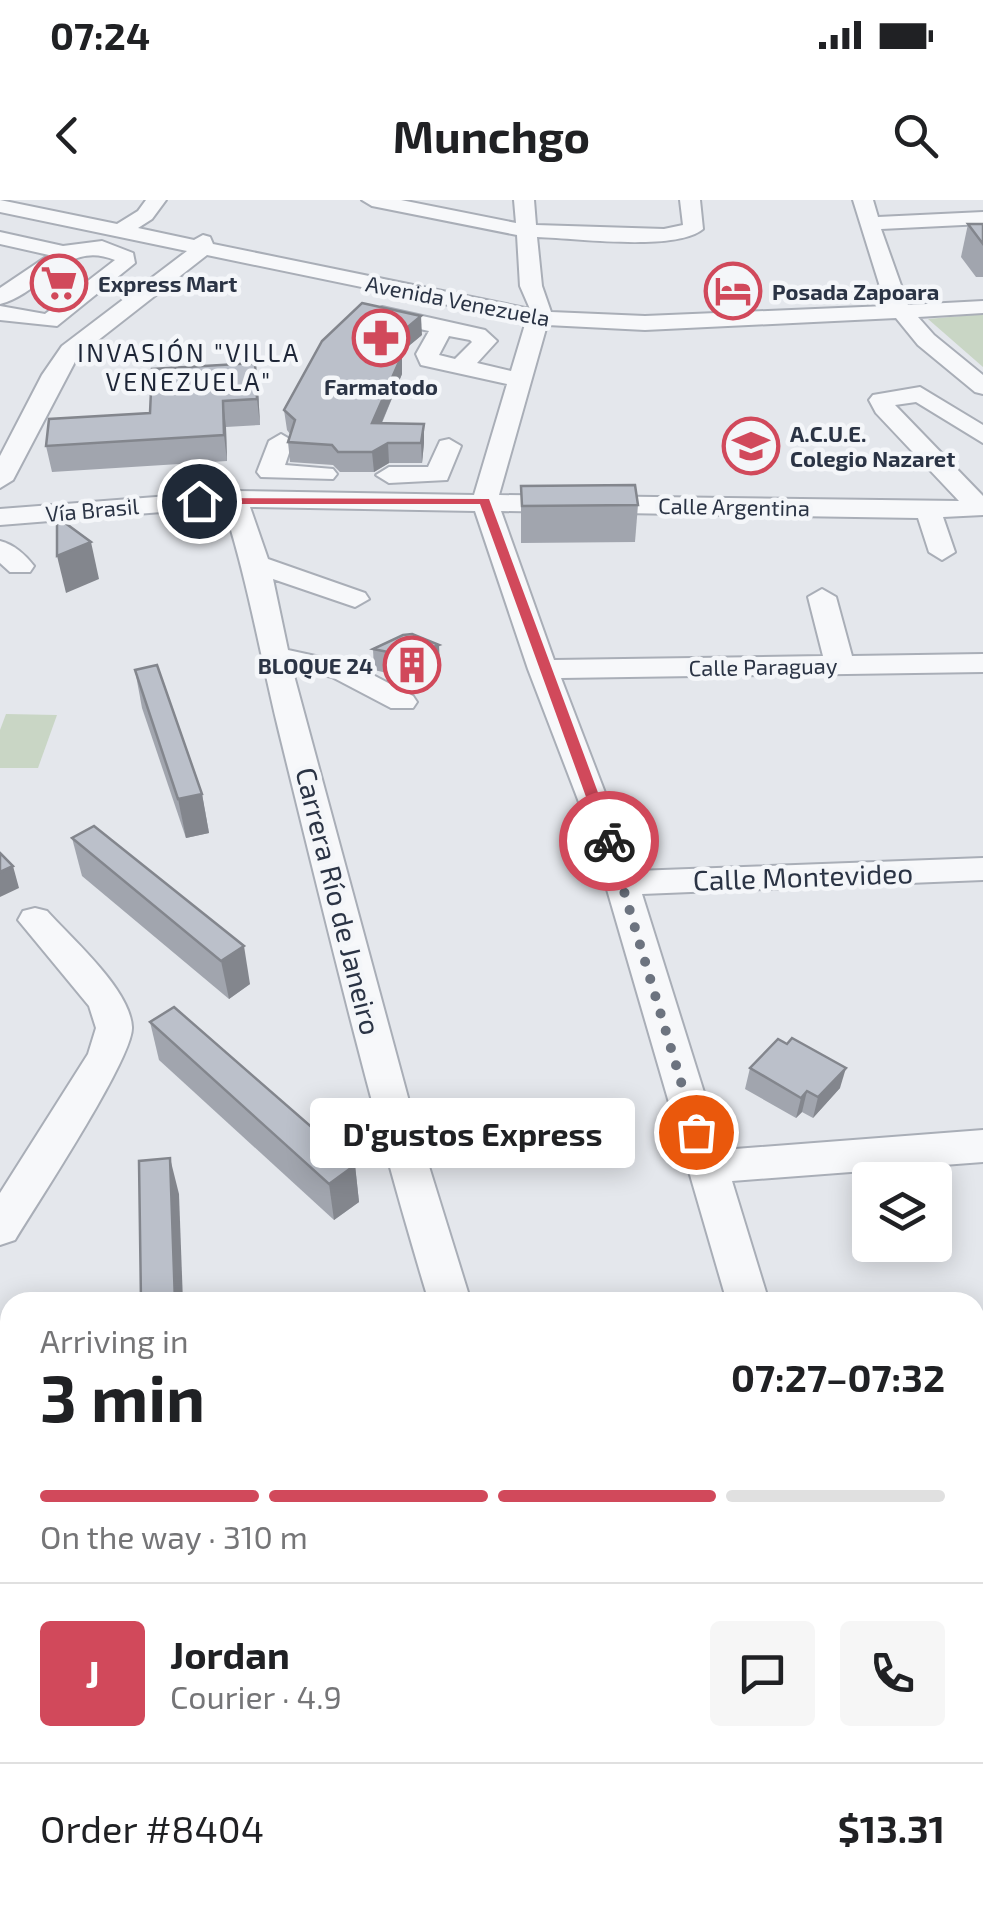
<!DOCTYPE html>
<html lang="en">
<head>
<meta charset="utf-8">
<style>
	body { margin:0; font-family:"Exo 2",sans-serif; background:#f6f6f6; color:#202124; height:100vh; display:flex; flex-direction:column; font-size:38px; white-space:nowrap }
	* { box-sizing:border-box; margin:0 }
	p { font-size:32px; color:#757577 }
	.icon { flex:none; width:55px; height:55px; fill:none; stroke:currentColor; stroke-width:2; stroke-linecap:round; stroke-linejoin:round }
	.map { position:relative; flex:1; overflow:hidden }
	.side { position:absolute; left:0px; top:1092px; width:985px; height:622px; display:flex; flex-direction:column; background:#fff; border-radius:30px 30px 0 0; box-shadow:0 5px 25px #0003 }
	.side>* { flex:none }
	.buttons { position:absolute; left:852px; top:962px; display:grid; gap:20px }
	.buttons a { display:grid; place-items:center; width:100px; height:100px; border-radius:10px; background:#fff; box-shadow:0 5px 25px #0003; font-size:50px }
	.pin { position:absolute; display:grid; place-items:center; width:85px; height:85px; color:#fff; margin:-42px; border:5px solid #fff; border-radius:50%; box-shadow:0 2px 10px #0007 }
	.courier { position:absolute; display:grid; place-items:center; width:100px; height:100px; margin:-50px; border:8px solid #d1495b; border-radius:50%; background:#fff; color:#222; box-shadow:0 2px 12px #0007 }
	.bubble { position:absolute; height:70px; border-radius:10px; background:#fff; box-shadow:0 5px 25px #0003; font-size:32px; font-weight:700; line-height:70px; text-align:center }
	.headline em { font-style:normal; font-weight:700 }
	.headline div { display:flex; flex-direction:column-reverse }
	.headline { display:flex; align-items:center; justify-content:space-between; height:170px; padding:0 40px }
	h1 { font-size:65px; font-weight:700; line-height:75px }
	.bar { display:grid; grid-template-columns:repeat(4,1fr); gap:15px 10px; align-content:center; height:120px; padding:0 40px }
	.bar i { height:12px; border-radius:8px; background:#e0e0e0 }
	.bar .active { background:#d1495b }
	.bar p { grid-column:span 4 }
	.line { display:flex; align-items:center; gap:25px; padding:0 40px; border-top:2px solid #e0e0e0 }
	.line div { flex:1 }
	.round { display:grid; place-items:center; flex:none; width:105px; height:105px; border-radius:10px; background:#f6f6f6 }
	.status { display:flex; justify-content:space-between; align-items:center; height:70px; padding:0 50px; background:#fff; direction:ltr }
	.status svg { height:28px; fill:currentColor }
	header { display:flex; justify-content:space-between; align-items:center; height:130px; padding:0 40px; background:#fff; font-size:45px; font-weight:700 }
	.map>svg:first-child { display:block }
	.green { fill:#c9d6c5 }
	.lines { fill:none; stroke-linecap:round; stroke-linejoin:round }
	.minor-casing { stroke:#a9aeb7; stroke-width:4 }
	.path { stroke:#c2c5cb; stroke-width:6; stroke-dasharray:10 10; stroke-linecap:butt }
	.minor { fill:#f7f8fa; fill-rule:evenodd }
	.wall { fill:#a1a5ae }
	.shaded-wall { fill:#83868d }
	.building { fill:#bbc0ca; stroke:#83868d; stroke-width:2.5 }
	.route { fill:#d1495b }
	.done { stroke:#6c737f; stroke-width:10; stroke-dasharray:0 18 }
	.labels { text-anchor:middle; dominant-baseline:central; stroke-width:9; stroke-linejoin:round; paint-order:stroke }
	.far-poi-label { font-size:22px; font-weight:bold; fill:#2b3445; stroke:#f4f6f9; text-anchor:start }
	.far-street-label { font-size:22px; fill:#2b3445; stroke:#f4f6f9 }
	.far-neighbourhood-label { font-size:25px; letter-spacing:2.5px; fill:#1d2536; stroke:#f4f6f9 }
	.street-label { font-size:28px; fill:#2b3445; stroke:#f4f6f9 }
</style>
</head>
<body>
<div class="status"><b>07:24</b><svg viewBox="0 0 49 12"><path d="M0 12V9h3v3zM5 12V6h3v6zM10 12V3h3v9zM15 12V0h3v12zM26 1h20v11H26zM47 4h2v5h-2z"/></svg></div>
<header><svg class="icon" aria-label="back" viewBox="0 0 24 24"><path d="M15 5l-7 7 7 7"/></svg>Munchgo<svg class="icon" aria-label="search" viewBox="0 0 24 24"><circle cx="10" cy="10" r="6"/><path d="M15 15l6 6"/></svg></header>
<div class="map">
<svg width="983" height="1714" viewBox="0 0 983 1714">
	<rect width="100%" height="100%" fill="#e4e7ec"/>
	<!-- green -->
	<g class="green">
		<path d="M983 114V167L928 119Z"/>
		<path d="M6 514 57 515 38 568H0V530Z"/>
	</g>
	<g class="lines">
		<!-- minor casing -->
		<g class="minor-casing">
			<g id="minor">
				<path d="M0 0 117 24 138 11 146 0H166L152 19 138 28 194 40 203 35 210 37 213 44 530 109 520 86 517 35 372 6 362 0H401L516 23 514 0H534L536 25 664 29 683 25 680 0H700L703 29C676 52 574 38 537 37L542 86 551 112 645 116 886 106 853 0H873L878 17 983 12V24L881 29 908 105 983 101V113L918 117 934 135 983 175V194L975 192 918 145 896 118 645 130 547 125 499 295 959 301 876 213 869 200 873 195 920 187 983 225V243L916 202 895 205 983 296V315L943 317 955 352 942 360 929 352 918 318 501 311 554 460 823 456 808 397 822 389 836 397 852 456 983 454V472L561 478 635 671 983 658V680L642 694 722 950 983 930V962L732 981 769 1102H727L590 631 528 469 475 311 250 307 268 359 365 393 369 399 355 407 273 379 288 450 352 464 413 496 417 502 413 508H391L332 477 292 468 410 905 471 1102H429C373 918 328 731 282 544 262 465 249 385 224 307L0 325V309L234 291 474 295 507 184 421 165 416 154 429 131 374 119 371 114 382 107 485 130 497 141 477 163 511 171 526 121 207 55 78 156 13 280 0 288V256L42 175 62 146 187 51 0 12ZM449 136 470 140 472 142 455 159 439 155Z"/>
				<path d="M0 32 63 46 102 41 133 53 135 63 57 126 0 120V106L45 114 115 60C65 39 44 93 0 104V88L49 55 0 44Z"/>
				<path d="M281 234 293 241 285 265 333 269 337 274 333 279 261 277 257 272 269 241Z"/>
				<path d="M449 239 461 246 447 280 389 283 376 275 389 267H428L440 241Z"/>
				<path d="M0 341C13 344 26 355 34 366L30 372H10L0 363Z"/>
				<path d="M35 708 47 711C72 739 130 789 132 827 134 857 36 1005 15 1040L0 1045V993L88 854 96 828 89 806 18 720 23 711Z"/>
				<path d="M0 1149 10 1153V1195L0 1191Z"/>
				<path d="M0 1233 10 1234V1276L0 1275Z"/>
				<path d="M983 1330V1376L975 1377V1331Z"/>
				<path d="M10 1351V1405L0 1409V1355Z"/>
				<rect x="408" y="1705" width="56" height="9"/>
				<path d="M532 1705H588L589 1714H533Z"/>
				<path d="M906 1705H962L965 1714H909Z"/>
			</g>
		</g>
		<!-- path -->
		<g class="path">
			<path d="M0 1466 10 1477"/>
			<path d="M267 1705 399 1714"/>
			<path d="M93 1714 101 1705"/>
		</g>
		<!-- minor -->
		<use href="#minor" class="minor"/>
	</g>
	<!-- wall -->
	<g class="wall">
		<path d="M968 24H983V77H976L961 57Z"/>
		<path d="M422 135 399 154 402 155V174L382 223 424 224V243L422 263H389L374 272H340L333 265 290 262 288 242 290 234 287 230 284 210Z"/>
		<path d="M258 189 260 225 226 227 227 261 52 272 46 246 150 213Z"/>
		<path d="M521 286 638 305 635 342 521 343Z"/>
		<path d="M403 435 440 466 409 478 374 470 373 449Z"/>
		<path d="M135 470 202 594 209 633 186 638 142 508Z"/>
		<path d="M72 638 250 784 229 799 82 676Z"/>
		<path d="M150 822 355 965 359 1002 334 1020 159 860Z"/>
		<path d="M750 868 840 888 813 918 802 912 796 918 745 889Z"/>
	</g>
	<!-- shaded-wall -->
	<g class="shaded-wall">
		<path d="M421 116 422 135 381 169 380 150Z"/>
		<path d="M402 155V174L373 243 372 223Z"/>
		<path d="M255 163 258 189 260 225 257 199Z"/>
		<path d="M223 201 226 227 227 261 224 235Z"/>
		<path d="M424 224V243L422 263 421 243Z"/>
		<path d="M388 243 389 263 374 272 372 252Z"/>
		<path d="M91 342 99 379 66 393 57 356Z"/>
		<path d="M439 445 440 466 409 478 408 456Z"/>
		<path d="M202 594 209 633 186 638 178 599Z"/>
		<path d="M13 666 19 688 0 697V672Z"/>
		<path d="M244 746 250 784 229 799 221 761Z"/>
		<path d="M846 868 840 888 813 918 818 897Z"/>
		<path d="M807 891 802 912 796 918 801 898Z"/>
		<path d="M170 958 179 994 183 1102H175Z"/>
		<path d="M355 965 359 1002 334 1020 329 984Z"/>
	</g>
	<!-- building -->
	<g class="building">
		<path d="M968 24H983V44Z"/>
		<path d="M362 103 421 116 380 150 402 155 372 223 424 224 421 243H388L372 252H338L332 245 288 242 295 220 284 210 322 141Z"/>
		<path d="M255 163 257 199 223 201 224 235 46 246 49 219 150 213 152 169Z"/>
		<path d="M635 285 638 305 522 306 521 286Z"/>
		<path d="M57 317 91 342 57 356Z"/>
		<path d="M412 434 439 445 408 456 373 449 403 435Z"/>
		<path d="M157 465 202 594 178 599 135 470Z"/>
		<path d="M94 626 244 746 221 761 72 638Z"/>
		<path d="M0 653 13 666 0 672Z"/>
		<path d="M174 807 355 965 329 984 150 822Z"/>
		<path d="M792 838 846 868 818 897 807 891 801 898 750 868 778 839 787 844Z"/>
		<path d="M170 958 175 1102H141L139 961Z"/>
	</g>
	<!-- route -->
	<path class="route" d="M195 298 489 299 616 641 614 644 602 641 480 304H199Z"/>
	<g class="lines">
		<!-- done -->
		<path class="done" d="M609 641 696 932"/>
	</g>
	<!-- icons -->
	<defs>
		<g id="supermarket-ring" transform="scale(2.875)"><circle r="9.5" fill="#f4f6f9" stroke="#d1495b" stroke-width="1.5"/><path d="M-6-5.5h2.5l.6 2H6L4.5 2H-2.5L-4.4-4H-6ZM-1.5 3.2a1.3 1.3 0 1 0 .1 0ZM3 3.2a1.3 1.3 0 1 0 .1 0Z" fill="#d1495b"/></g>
		<g id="hotel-ring" transform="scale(2.875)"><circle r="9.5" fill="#f4f6f9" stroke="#d1495b" stroke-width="1.5"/><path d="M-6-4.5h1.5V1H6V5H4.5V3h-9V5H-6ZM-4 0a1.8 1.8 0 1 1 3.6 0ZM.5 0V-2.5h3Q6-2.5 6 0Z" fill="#d1495b"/></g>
		<g id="pharmacy-ring" transform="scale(2.875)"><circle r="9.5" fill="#f4f6f9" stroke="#d1495b" stroke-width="1.5"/><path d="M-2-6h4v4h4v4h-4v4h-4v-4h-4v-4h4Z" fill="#d1495b"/></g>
		<g id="school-ring" transform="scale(2.875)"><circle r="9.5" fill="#f4f6f9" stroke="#d1495b" stroke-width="1.5"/><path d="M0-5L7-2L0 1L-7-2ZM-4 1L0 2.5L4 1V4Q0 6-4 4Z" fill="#d1495b"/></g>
		<g id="building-ring" transform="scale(2.875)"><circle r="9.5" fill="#f4f6f9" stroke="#d1495b" stroke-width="1.5"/><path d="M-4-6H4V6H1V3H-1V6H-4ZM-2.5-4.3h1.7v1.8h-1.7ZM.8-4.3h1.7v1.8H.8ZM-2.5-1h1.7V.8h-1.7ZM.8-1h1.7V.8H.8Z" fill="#d1495b"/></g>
	</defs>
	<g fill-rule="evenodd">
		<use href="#supermarket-ring" x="59" y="83"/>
		<use href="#hotel-ring" x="733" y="91"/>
		<use href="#pharmacy-ring" x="381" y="138"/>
		<use href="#school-ring" x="751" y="246"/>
		<use href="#building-ring" x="412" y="465"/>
	</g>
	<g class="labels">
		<!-- far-poi labels -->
		<g class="far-poi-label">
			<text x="98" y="83">Express Mart</text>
			<text x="772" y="91">Posada Zapoara</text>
			<text x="381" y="186" text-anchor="middle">Farmatodo</text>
			<text x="790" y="233">A.C.U.E.<tspan x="790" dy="25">Colegio Nazaret</tspan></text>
			<text x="373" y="465" text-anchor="end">BLOQUE 24</text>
		</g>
		<!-- far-street labels -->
		<g class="far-street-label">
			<text transform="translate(458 100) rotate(11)">Avenida Venezuela</text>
			<text transform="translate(734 306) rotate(1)">Calle Argentina</text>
			<text transform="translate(92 309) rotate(-5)">Vía Brasil</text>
			<text transform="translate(763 466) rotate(-1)">Calle Paraguay</text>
		</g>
		<!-- far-neighbourhood labels -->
		<g class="far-neighbourhood-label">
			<text x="189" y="152">INVASIÓN "VILLA<tspan x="189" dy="29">VENEZUELA"</tspan></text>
		</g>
		<!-- street labels -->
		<g class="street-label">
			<text transform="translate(803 676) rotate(-2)">Calle Montevideo</text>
			<text transform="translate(339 701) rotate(76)">Carrera Río de Janeiro</text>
		</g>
	</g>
</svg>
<div class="buttons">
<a><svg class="icon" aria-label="layers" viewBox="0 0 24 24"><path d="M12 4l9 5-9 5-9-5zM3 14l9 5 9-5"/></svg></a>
</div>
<div class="pin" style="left:696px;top:932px;background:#ea580c"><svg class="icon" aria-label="bag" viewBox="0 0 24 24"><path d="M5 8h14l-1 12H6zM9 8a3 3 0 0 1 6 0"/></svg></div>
<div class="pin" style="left:199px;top:301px;background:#1f2937"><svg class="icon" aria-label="home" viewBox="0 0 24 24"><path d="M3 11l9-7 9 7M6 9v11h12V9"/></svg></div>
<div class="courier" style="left:609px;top:641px"><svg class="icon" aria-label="bike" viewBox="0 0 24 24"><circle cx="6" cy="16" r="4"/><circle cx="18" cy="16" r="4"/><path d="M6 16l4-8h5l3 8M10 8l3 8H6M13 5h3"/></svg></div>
<div class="bubble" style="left:310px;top:898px;width:325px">D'gustos Express</div>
<section class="side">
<div class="headline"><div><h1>3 min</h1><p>Arriving in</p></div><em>07:27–07:32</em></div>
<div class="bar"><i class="active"></i><i class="active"></i><i class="active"></i><i></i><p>On the way · 310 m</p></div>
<div class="line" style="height:180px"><b class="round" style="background:#d1495b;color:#fff">J</b><div><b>Jordan</b><p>Courier · 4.9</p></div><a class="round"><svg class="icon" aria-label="chat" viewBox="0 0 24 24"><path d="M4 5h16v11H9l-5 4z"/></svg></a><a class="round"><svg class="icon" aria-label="phone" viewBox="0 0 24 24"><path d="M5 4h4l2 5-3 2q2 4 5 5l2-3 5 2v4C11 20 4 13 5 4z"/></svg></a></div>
<div class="line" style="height:130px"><div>Order #8404</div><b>$13.31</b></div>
</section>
</div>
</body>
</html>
